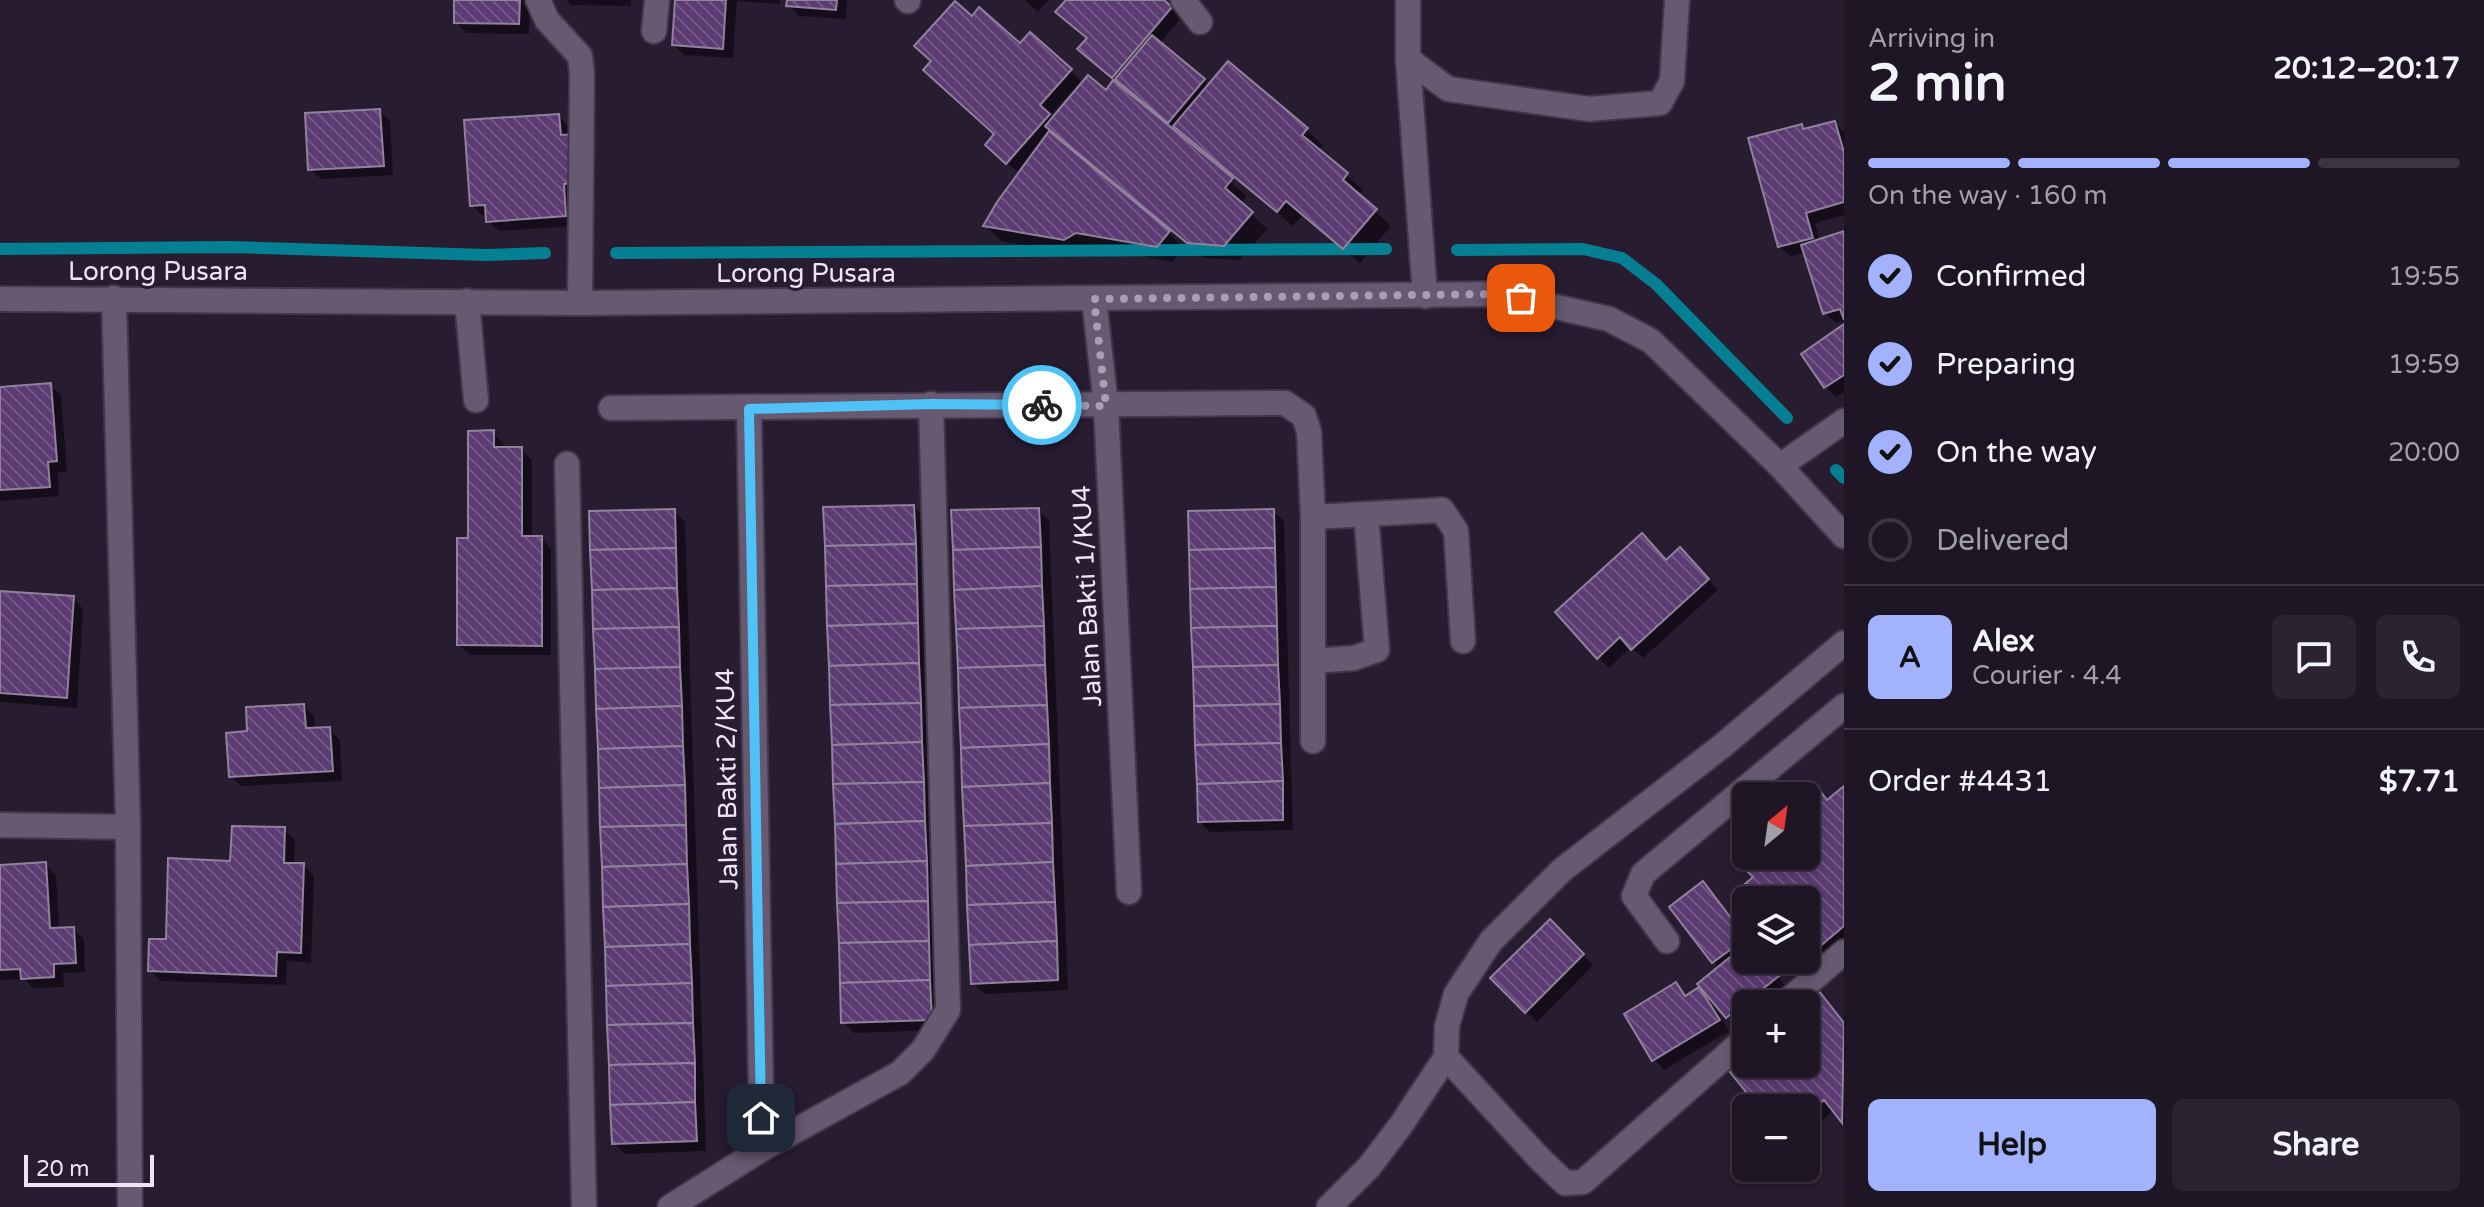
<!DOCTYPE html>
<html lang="en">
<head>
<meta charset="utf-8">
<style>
	body { margin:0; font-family:"Varela Round",sans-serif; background:#2b2232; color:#f1f3f6; height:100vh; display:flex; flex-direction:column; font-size:30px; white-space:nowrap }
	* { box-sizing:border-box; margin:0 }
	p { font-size:26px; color:#a19fa7 }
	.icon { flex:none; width:44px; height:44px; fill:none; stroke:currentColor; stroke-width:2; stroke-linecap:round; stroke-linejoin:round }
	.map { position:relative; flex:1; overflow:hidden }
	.side { display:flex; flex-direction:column; background:#1e1525; width:640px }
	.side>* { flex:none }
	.needle { width:52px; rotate:29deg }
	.controls { position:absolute; left:1732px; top:782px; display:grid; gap:16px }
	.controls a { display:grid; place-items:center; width:88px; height:88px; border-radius:12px; background:#1e1525; box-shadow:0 4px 12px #0003,0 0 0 2px #3c3442; font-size:40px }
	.scale { position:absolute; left:24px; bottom:20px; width:130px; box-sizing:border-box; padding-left:8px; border:4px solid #ede5f4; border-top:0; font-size:22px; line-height:28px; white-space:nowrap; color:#ede5f4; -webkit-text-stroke:6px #281c31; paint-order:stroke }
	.pin { position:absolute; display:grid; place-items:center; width:68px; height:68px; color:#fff; margin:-34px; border-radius:16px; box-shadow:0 4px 12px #0006 }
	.courier { position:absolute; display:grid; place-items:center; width:80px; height:80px; margin:-40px; border:6px solid #4fc3f7; border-radius:50%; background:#fff; color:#222; box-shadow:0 2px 10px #0007 }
	.overview em { font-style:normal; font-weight:700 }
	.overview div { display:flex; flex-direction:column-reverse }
	.overview { display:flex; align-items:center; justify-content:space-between; height:136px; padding:0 24px }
	h1 { font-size:52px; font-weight:700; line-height:60px }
	.bar { display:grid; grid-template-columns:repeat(4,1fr); gap:12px 8px; align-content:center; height:96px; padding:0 24px }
	.bar i { height:10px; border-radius:6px; background:#3c3442 }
	.bar .current { background:#a2b2fd }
	.bar p { grid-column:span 4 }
	.line { display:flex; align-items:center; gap:20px; padding:0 24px; border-top:2px solid #3c3442 }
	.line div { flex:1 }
	.round { display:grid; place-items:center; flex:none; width:84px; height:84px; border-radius:12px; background:#2b2232 }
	ol { padding:0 24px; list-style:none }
	li { display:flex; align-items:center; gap:24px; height:88px }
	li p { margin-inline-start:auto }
	li .icon { padding:8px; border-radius:50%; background:#a2b2fd; color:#111; stroke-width:4 }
	li:last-child { color:#a19fa7 }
	li i { width:44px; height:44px; border:4px solid #3c3442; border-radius:50% }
	.primary-button { display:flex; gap:16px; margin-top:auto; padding:16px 24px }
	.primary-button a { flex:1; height:92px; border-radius:12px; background:#a2b2fd; color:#111; font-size:32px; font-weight:700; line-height:92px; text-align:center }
	.primary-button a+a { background:#2b2232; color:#f1f3f6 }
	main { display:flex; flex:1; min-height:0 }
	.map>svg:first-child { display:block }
	.shadow { fill:#0007; fill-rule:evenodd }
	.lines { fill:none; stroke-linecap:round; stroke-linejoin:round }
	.stream { stroke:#057f92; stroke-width:12 }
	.building { fill:url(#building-back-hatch); stroke:#90829c; stroke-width:2 }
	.lane-casing { stroke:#413748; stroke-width:28 }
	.street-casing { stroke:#413748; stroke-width:28 }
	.lane { stroke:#675971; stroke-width:24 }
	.street { stroke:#675971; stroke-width:24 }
	.done { stroke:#a89fb0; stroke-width:8; stroke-dasharray:0 14.4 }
	.route { stroke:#4fc3f7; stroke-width:10 }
	.labels { text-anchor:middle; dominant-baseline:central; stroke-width:6; stroke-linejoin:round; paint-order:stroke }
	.street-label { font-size:26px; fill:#ede5f4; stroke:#281c31 }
</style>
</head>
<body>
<main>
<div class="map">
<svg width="1844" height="1207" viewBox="0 0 1844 1207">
	<defs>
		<pattern id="building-back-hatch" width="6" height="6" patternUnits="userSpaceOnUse" patternTransform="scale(2)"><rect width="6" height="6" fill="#5b3b71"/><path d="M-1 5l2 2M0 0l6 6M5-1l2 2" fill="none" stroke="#735786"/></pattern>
	</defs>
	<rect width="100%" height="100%" fill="#281c31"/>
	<!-- shadow -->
	<g class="shadow">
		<path d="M456 0H530L529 34 466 33 456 22Z"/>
		<path d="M566 0H631V6L571 5Z"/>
		<path d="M677 0H780V4L737 1 733 58 684 55 674 45Z"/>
		<path d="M789 0H847L846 19 799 16 788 5Z"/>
		<path d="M1025 0H1049L1038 12Z"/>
		<path d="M1068 0H1161L1181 18 1159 44 1210 86 1229 64 1307 130 1323 145 1318 150 1363 190 1358 195 1391 226 1360 263 1303 215 1293 226 1124 85 1121 89 1247 196 1241 204 1267 229 1240 260 1205 258 1168 228 1166 230 1184 248 1173 262 1092 247 1081 255 1001 241 986 226 1020 174 998 155 997 134 972 19 1020 46 1030 35 1084 83 1106 93 1116 81 1091 59 1089 39ZM1077 86 1079 88 1053 120 1049 116ZM1054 131 1067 145 1065 147 1050 135Z"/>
		<path d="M379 111 390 121 393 175 321 179 310 169Z"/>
		<path d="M558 116 569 127 576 226 499 231 488 221V215L482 216 472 205Z"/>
		<path d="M1835 123 1844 132V215L1815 223 1820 241 1844 233V321L1836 323 1825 313 1805 253 1790 256 1779 246 1801 126 1805 130Z"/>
		<path d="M1844 327V392L1836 397 1826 387Z"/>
		<path d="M50 385 61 395 67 471 58 472 59 496 0 501V389Z"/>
		<path d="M493 433 503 443 504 449H521L532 460V538H541L551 549V655H470L459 645 470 540Z"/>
		<path d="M914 507 924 517 942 1030 854 1033 843 1022Z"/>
		<path d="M1038 510 1049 520 1068 990 984 994 973 983Z"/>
		<path d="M674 511 685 522 706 1151 624 1154 614 1143Z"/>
		<path d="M1273 511 1284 521 1293 830 1210 832 1200 822Z"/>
		<path d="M1690 560 1718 590 1643 658 1631 647 1609 668 1598 657 1666 562Z"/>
		<path d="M0 593 73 598 83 609 77 708 0 702Z"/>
		<path d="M304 706 314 716 315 730 329 729 340 740 342 781 241 786 231 776 249 733Z"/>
		<path d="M1814 787 1829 801 1844 789V954L1816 978 1798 960H1806V900H1749L1762 856H1806V796H1803Z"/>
		<path d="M284 829 295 840 294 865H303L314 876 311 963 287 961 286 985 161 981 150 970 168 941 232 863Z"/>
		<path d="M45 864 56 875 59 930 73 929 84 939 85 972 63 973 64 987 33 988 24 979 0 980V867Z"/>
		<path d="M1703 883 1746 937V960H1764L1787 988 1767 1004H1746V1021L1738 1028 1700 984 1720 968 1714 962Z"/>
		<path d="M1550 922 1593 965 1537 1022 1493 978Z"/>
		<path d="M1676 985 1687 997 1699 990 1710 1000 1729 1031 1664 1070 1654 1059Z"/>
		<path d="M1819 994 1844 1023V1122L1834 1110 1812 1128 1806 1122V1108H1762L1746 1064H1806V1004Z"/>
	</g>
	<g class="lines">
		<!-- stream -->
		<g class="stream">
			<path d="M0 249 230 247 487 255 545 253"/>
			<path d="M1457 250 1583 249 1622 258 1656 284 1787 418"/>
			<path d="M616 253 1386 249"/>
			<path d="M1836 470 1844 478"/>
		</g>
	</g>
	<!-- building -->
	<g class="building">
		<path d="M454 0H520L519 24 454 23Z"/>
		<path d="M675 0H726L723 49 672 45Z"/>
		<path d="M787 0H837L836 10 786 6Z"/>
		<path d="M1066 0H1164L1172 7 1112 78 1077 49 1087 38 1055 12Z"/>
		<path d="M955 1 972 16 979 7 1020 43 1030 32 1072 69 1040 105 1050 114 1006 164 985 145 994 134 923 70 931 61 914 46Z"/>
		<path d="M1152 35 1205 79 1168 123 1115 79Z"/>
		<path d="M1228 61 1308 128 1302 135 1348 173 1343 180 1377 209 1343 249 1286 201 1277 212 1173 126Z"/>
		<path d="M1088 75 1106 90 1113 80 1233 178 1225 188 1253 212 1224 246 1187 243 1045 126Z"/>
		<path d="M380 109 384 166 308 170 305 113Z"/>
		<path d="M559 114 561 135 577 134 580 183 564 184 566 216 486 222 485 205 470 206 464 120Z"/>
		<path d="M1835 121 1844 152V202L1806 213 1813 238 1778 247 1748 138 1802 124 1803 129Z"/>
		<path d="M1049 131 1170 231 1157 247 1076 233 1064 240 983 226 997 202Z"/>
		<path d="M1844 231V320L1840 309 1823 314 1801 245Z"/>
		<path d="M1844 324V375L1824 388 1801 354Z"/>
		<path d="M51 383 57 461 48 462 50 487 0 490V387Z"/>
		<path d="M494 430V447H522V536H542V646L457 645V538H468V431Z"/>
		<path d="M914 505 916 544 825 546 823 507Z"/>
		<path d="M1039 508 1041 547 953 550 951 510Z"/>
		<path d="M675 509 676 548 590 550 589 511Z"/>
		<path d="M1274 509 1275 548 1189 550 1188 511Z"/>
		<path d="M1642 533 1666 560 1680 547 1709 579 1631 650 1620 637 1597 659 1555 612Z"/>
		<path d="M916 544 917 584 826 586 825 546Z"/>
		<path d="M1041 547 1042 586 954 590 953 550Z"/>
		<path d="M676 548 677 588 592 590 590 550Z"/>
		<path d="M1275 548 1276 587 1190 589 1189 550Z"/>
		<path d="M917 584 918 623 827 626 826 586Z"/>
		<path d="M1042 586 1044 626 956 629 954 590Z"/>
		<path d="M1276 587 1277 626 1191 628 1190 589Z"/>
		<path d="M677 588 679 627 593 629 592 590Z"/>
		<path d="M0 591 74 596 67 698 0 693Z"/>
		<path d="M918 623 919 663 829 666 827 626Z"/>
		<path d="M1044 626 1045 665 958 668 956 629Z"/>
		<path d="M1277 626 1278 665 1193 667 1191 628Z"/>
		<path d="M679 627 680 667 595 669 593 629Z"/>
		<path d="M919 663 921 703 830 705 829 666Z"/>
		<path d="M1045 665 1047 705 959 708 958 668Z"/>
		<path d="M1278 665 1280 704 1194 706 1193 667Z"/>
		<path d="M680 667 682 706 596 709 595 669Z"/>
		<path d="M921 703 922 742 832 745 830 705Z"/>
		<path d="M304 704 306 728 330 727 333 771 229 777 226 733 247 731 246 707Z"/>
		<path d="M1280 704 1281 743 1195 745 1194 706Z"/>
		<path d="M1047 705 1049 744 961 748 959 708Z"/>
		<path d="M682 706 683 746 598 749 596 709Z"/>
		<path d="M922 742 924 782 833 784 832 745Z"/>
		<path d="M1281 743 1283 781 1197 784 1195 745Z"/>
		<path d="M1049 744 1050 783 962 787 961 748Z"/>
		<path d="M683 746 685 785 599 788 598 749Z"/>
		<path d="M1283 781V820L1198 822 1197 784Z"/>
		<path d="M924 782 925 821 835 824 833 784Z"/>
		<path d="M1050 783 1052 823 964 826 962 787Z"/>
		<path d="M1815 784 1827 800 1844 786V926L1806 958V900H1746L1738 890 1753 877 1744 868 1759 856H1806V796H1800Z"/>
		<path d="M685 785 686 825 600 827 599 788Z"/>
		<path d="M925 821 927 861 836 864 835 824Z"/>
		<path d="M1052 823 1053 862 966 866 964 826Z"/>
		<path d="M686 825 687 864 602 867 600 827Z"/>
		<path d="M232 826 285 827 284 863H304L301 953 277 952 276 976 148 971 149 939H166L168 858 230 861Z"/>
		<path d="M927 861 928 901 837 903 836 864Z"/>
		<path d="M46 862 50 928 74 927 76 963 54 964V977L21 979 20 969 0 970V865Z"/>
		<path d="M1053 862 1055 902 967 905 966 866Z"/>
		<path d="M687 864 689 904 603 907 602 867Z"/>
		<path d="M1703 881 1746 938 1712 963 1669 907Z"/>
		<path d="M928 901 929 941 839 943 837 903Z"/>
		<path d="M1055 902 1057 941 969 945 967 905Z"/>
		<path d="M689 904 690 944 605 947 603 907Z"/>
		<path d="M1550 919 1584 954 1525 1013 1490 978Z"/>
		<path d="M929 941 930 980 840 983 839 943Z"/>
		<path d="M1057 941 1058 980 971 984 969 945Z"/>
		<path d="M690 944 692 983 606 986 605 947Z"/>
		<path d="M1746 944V960H1765L1779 976 1726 1018 1697 984Z"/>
		<path d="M930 980 932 1020 841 1023 840 983Z"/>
		<path d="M1676 982 1685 996 1699 987 1720 1020 1652 1061 1624 1014Z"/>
		<path d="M692 983 693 1023 607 1025 606 986Z"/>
		<path d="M1819 991 1844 1023 1842 1123 1824 1100 1806 1114V1108H1759L1725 1066 1746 1049V1064H1806V1004H1803Z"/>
		<path d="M693 1023 695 1063 609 1065 607 1025Z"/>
		<path d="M695 1063V1102L610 1105 609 1065Z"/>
		<path d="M695 1102 697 1141 612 1144 610 1105Z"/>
	</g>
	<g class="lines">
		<!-- lane casing -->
		<g class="lane-casing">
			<g id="lane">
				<path d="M907 0 908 1"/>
				<path d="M1183 0 1200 22"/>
				<path d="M1408 0V59L1425 296"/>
				<path d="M654 31 657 0"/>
				<path d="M1408 59 1448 89 1589 109 1660 103 1672 81 1677 0"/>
				<path d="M467 301 476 400"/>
				<path d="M567 464 584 1207"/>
				<path d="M1780 466 1844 421"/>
				<path d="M1313 517 1442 510 1456 531 1463 641"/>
				<path d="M1313 661 1354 658 1377 650 1366 514"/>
				<path d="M0 825 128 827"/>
				<path d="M1667 941 1634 896 1643 874 1844 706"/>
				<path d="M670 1207 762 1149 900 1073 923 1050 948 1010 931 404"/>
			</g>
		</g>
		<!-- street casing -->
		<g class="street-casing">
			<g id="street">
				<path d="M538 0 547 20 580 56 582 75 580 303"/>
				<path d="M114 298 128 827 130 1207"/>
				<path d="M0 299 580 303 1499 294 1609 319 1651 341 1780 466 1844 536"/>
				<path d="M1094 299 1106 406 1129 892"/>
				<path d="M611 408 1285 403 1304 416 1309 432 1313 517V741"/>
				<path d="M749 409 762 1149"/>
				<path d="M1784 1004 1844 952"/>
				<path d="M1446 1057 1539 1158 1565 1183 1583 1182 1746 1038"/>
				<path d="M1329 1207 1369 1167 1401 1125 1446 1057 1447 1026 1456 994 1491 941 1562 870 1722 746 1844 643"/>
			</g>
		</g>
		<!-- lane -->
		<use href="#lane" class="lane"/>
		<!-- street -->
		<use href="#street" class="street"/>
	</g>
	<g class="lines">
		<!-- done -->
		<path class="done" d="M1042 405 1106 406 1094 299 1499 294 1521 298"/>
		<!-- route -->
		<path class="route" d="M761 1118 749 409 931 404 1042 405"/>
	</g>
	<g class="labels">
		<!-- street labels -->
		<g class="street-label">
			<text x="158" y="271">Lorong Pusara</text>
			<text x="806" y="273">Lorong Pusara</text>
			<text transform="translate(1087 596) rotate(-93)">Jalan Bakti 1/KU4</text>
			<text transform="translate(727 779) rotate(-91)">Jalan Bakti 2/KU4</text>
		</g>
	</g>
</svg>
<div class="controls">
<a><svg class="needle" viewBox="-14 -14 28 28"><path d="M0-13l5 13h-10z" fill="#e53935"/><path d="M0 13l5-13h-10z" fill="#a19fa7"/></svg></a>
<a><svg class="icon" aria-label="layers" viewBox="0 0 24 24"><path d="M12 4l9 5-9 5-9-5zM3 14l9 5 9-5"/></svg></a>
<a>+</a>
<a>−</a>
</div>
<div class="scale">20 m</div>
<div class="pin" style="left:1521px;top:298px;background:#ea580c"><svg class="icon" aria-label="bag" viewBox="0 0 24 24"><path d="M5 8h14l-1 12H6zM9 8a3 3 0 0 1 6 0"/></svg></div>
<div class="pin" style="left:761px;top:1118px;background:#1f2937"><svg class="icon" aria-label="home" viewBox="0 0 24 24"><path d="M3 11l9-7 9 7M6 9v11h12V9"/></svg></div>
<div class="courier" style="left:1042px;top:405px"><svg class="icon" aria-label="bike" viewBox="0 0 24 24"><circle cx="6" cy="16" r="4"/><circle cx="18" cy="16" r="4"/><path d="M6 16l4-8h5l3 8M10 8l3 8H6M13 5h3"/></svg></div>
</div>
<section class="side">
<div class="overview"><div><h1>2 min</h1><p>Arriving in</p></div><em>20:12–20:17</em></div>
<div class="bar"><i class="current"></i><i class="current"></i><i class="current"></i><i></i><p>On the way · 160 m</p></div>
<ol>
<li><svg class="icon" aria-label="check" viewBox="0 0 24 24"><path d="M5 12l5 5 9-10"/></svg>Confirmed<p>19:55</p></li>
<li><svg class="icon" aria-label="check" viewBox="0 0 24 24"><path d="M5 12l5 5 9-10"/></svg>Preparing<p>19:59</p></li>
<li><svg class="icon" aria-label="check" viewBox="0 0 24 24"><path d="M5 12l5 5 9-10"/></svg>On the way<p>20:00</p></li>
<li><i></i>Delivered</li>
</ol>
<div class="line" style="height:144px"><b class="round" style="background:#a2b2fd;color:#111">A</b><div><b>Alex</b><p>Courier · 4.4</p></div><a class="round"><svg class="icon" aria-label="chat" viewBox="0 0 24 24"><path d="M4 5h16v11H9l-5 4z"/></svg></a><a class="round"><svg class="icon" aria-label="phone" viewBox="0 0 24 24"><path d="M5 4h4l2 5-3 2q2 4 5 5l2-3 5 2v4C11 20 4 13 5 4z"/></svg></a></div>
<div class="line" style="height:104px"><div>Order #4431</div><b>$7.71</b></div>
<div class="primary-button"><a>Help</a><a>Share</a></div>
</section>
</main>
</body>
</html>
